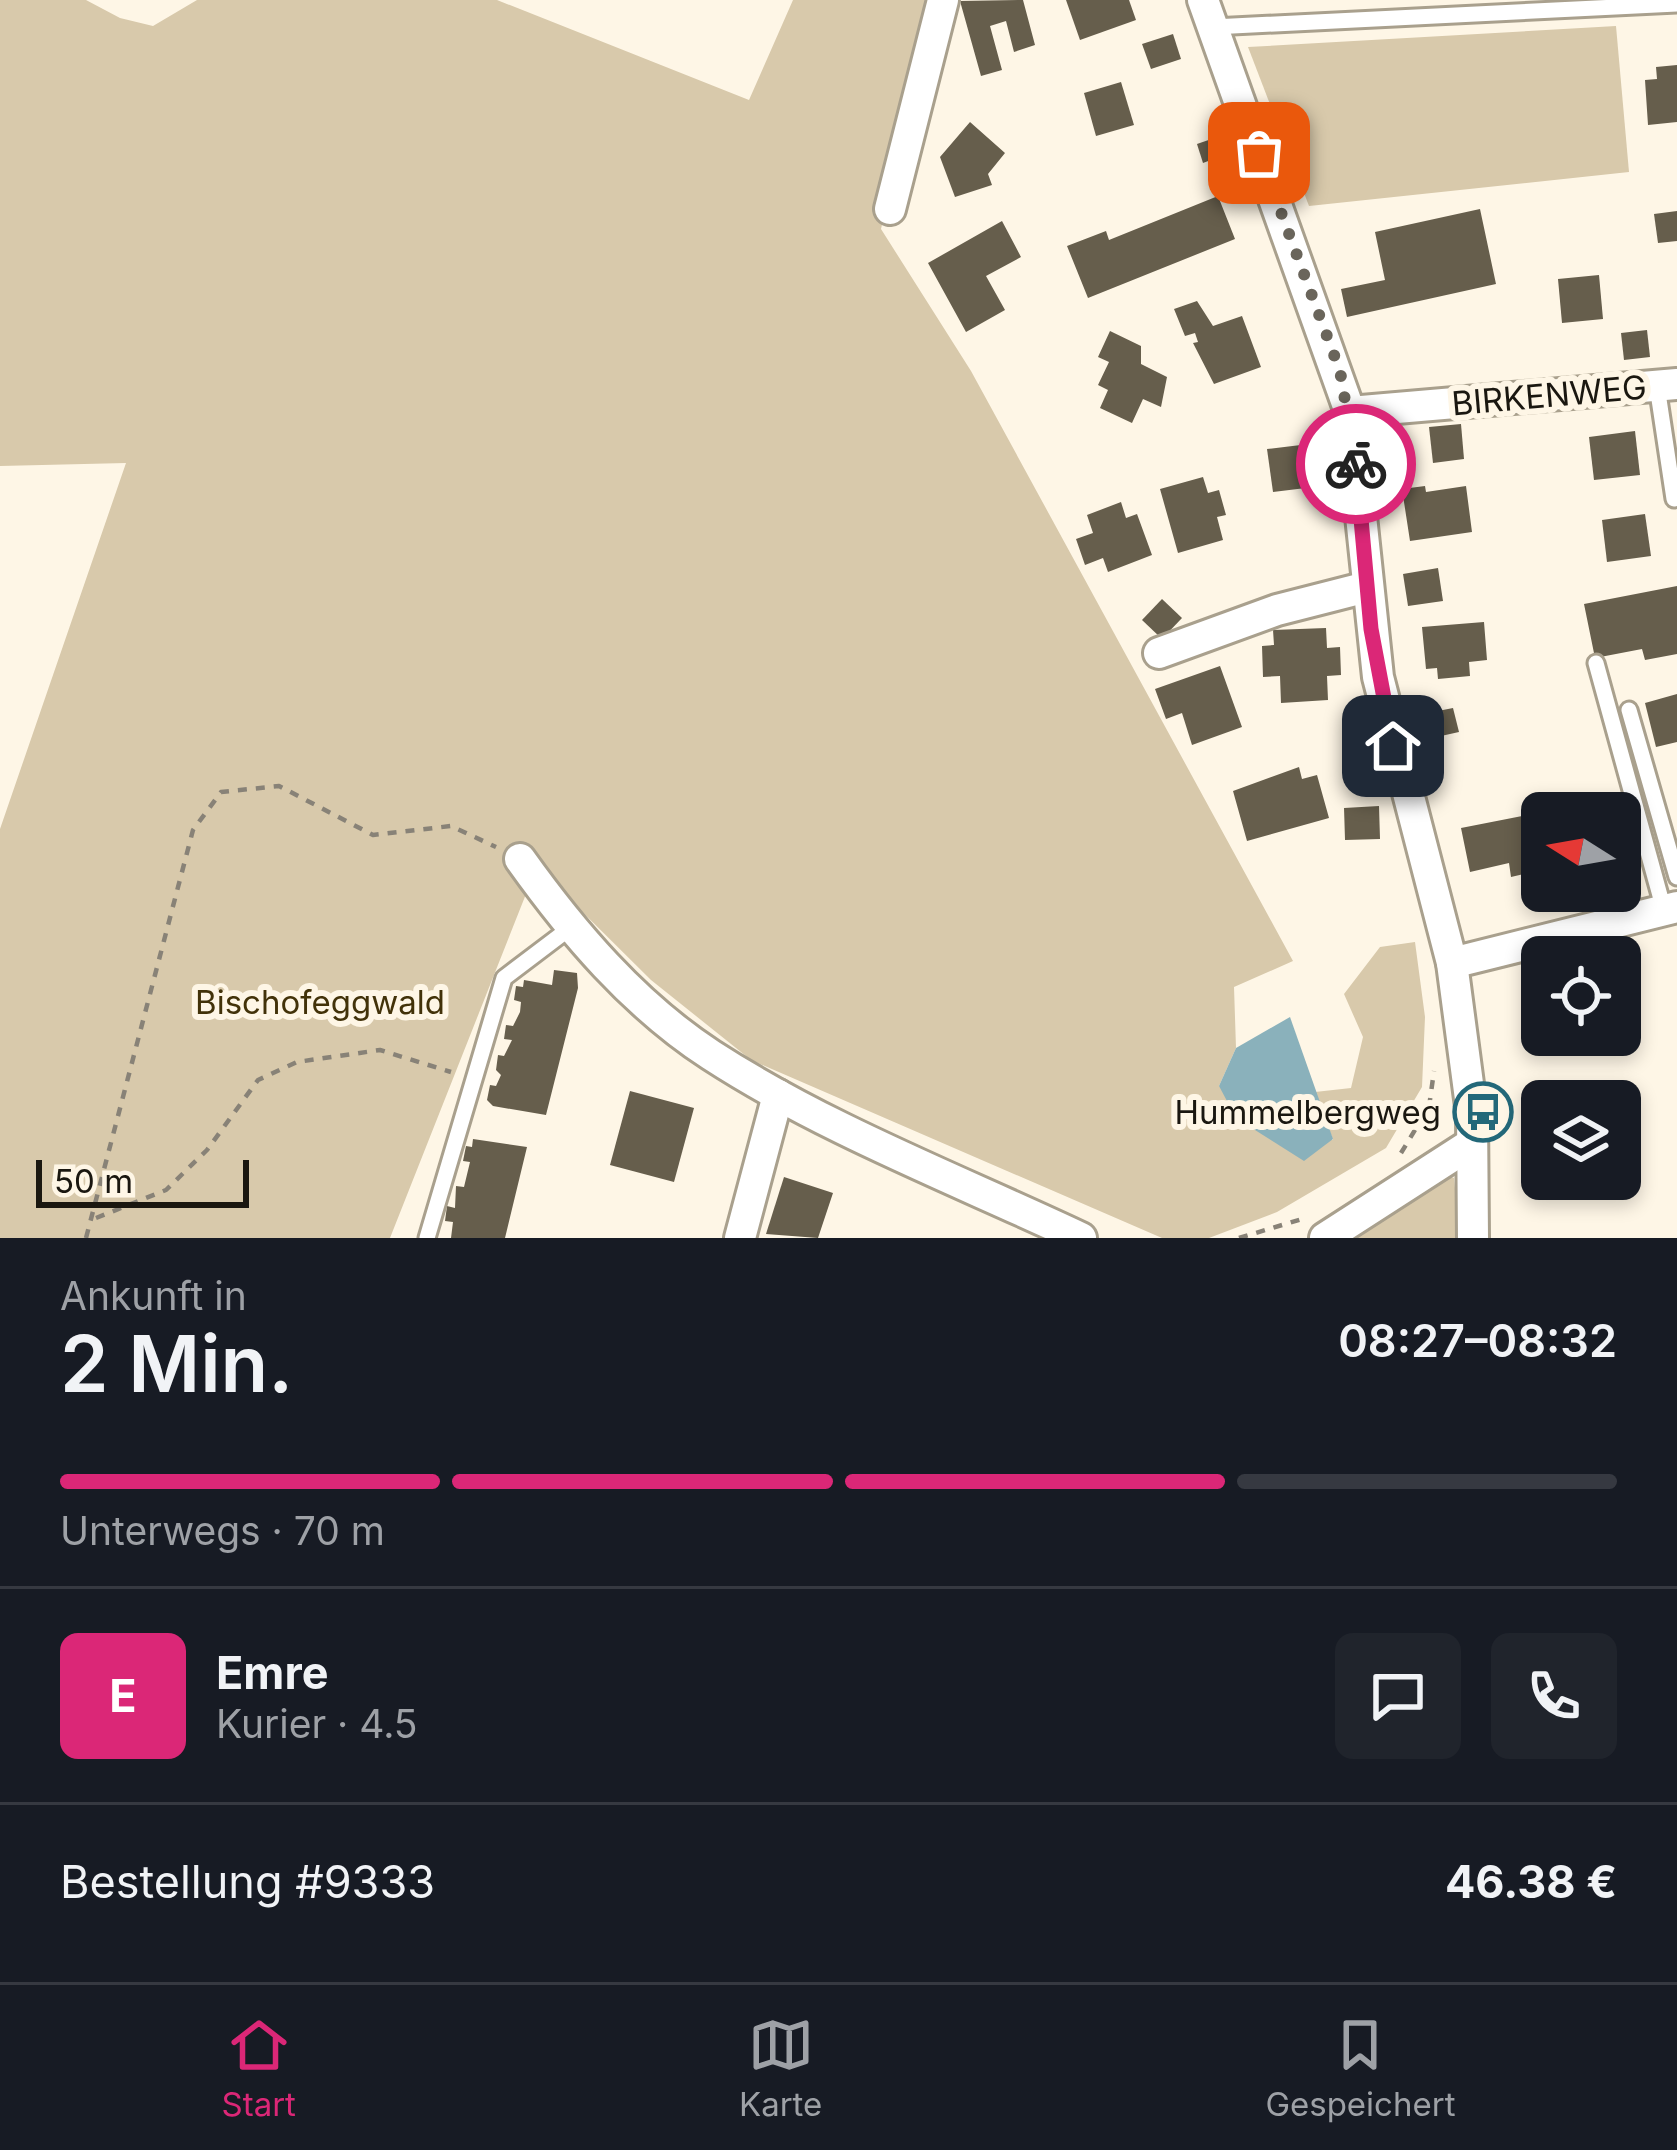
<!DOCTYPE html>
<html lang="de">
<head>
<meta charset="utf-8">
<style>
	body { margin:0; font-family:Inter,sans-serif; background:#20242c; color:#f1f3f6; height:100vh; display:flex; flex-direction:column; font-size:45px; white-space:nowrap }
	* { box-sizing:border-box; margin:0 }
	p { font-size:39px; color:#9ea1a6 }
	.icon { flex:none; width:66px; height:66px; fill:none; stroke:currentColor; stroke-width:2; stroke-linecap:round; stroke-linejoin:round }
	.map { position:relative; height:1238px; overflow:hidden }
	.drawer { display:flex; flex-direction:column; background:#171b24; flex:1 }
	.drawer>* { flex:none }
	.needle { width:78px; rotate:281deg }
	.tools { position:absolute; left:1521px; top:792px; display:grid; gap:24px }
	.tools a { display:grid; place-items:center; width:120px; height:120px; border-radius:18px; background:#171b24; box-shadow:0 6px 18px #0003; font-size:60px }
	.scale { position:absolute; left:36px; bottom:30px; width:213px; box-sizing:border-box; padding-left:12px; border:6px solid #1a1710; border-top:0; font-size:33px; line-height:42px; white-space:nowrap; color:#1a1710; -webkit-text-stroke:9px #fef6e6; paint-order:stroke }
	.pin { position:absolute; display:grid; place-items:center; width:102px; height:102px; color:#fff; margin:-51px; border-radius:24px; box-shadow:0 6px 18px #0006 }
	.courier { position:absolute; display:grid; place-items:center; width:120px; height:120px; margin:-60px; border:9px solid #db2777; border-radius:50%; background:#fff; color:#222; box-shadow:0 3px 15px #0007 }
	.headline em { font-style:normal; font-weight:600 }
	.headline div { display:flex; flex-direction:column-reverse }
	.headline { display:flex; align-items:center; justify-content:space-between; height:204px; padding:0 60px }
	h1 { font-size:78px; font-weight:600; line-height:90px }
	.bar { display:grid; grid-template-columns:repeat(4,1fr); gap:18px 12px; align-content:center; height:144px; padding:0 60px }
	.bar i { height:15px; border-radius:9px; background:#363941 }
	.bar .selected { background:#db2777 }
	.bar p { grid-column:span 4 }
	.line { display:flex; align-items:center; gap:30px; padding:0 60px; border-top:3px solid #363941 }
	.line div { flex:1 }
	.round { display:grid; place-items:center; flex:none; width:126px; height:126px; border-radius:18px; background:#20242c }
	.menu { display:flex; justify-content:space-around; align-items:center; height:168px; border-top:3px solid #363941; background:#171b24; font-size:33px; color:#9ea1a6 }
	.menu a { display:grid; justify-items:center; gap:6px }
	.menu .selected { color:#db2777 }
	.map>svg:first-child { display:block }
	.green { fill:#d8c9ab }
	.water { fill:#8ab1bb }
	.building { fill:#665e4c }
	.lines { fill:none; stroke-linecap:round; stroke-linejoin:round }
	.service-casing { stroke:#a9a08d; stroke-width:21 }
	.minor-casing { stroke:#a9a08d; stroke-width:36 }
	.path { stroke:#888277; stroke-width:4.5; stroke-dasharray:9 9; stroke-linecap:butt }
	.service { stroke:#fff; stroke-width:15 }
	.minor { stroke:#fff; stroke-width:30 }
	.done { stroke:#6a655b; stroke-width:12; stroke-dasharray:0 21.6 }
	.route { stroke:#db2777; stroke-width:15 }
	.labels { text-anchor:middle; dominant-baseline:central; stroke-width:12; stroke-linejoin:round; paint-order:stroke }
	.street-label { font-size:33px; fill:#1a1710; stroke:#fef6e6 }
	.park-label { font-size:33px; fill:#423209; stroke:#fef6e6 }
	.poi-label { font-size:33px; fill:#1a1710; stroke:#fef6e6; text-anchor:end }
</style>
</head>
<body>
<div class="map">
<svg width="1677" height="1238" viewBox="0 0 1677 1238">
	<rect width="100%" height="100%" fill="#fef6e6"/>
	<!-- green -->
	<g class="green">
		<path d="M0 0H86L120 18 153 26 197 0H497L749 100 793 0H934L881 229 971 371 1293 961 1234 987 1236 1048 1219 1086 1333 1140 1315 1092 1351 1088 1363 1037 1344 994 1380 947 1415 942 1425 1017 1422 1087 1386 1148 1277 1212 1209 1238H1162L751 1060 651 980 527 857 526 894 390 1238H0V829L126 463 0 466Z"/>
		<path d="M1616 26 1629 172 1309 206 1248 47Z"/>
		<path d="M1438 1172 1454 1178 1460 1238H1343Z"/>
	</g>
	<!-- water -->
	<path class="water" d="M1290 1017 1333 1139 1304 1161 1236 1118 1219 1086 1236 1048Z"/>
	<!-- building -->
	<g class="building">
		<path d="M1023 0 1035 45 1014 52 1006 21 990 26 1002 70 981 76 960 1Z"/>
		<path d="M1066 0H1129L1136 20 1080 40Z"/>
		<path d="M1173 34 1181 59 1151 69 1142 44Z"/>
		<path d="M1677 65V122L1648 125 1645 80 1657 79 1656 67Z"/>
		<path d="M1121 82 1134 125 1096 136 1084 93Z"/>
		<path d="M970 122 1005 153 988 174 992 185 955 197 940 157Z"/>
		<path d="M1223 135 1229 153 1203 163 1197 144Z"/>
		<path d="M1218 196 1235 239 1088 298 1067 246 1106 231 1109 240Z"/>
		<path d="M1480 209 1496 284 1347 317 1341 289 1385 280 1375 232Z"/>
		<path d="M1677 211V241L1658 243 1654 214Z"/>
		<path d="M1002 221 1021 257 986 276 1005 310 966 332 928 263Z"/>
		<path d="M1599 275 1603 319 1562 323 1558 279Z"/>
		<path d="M1197 301 1213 326 1242 316 1261 367 1214 384 1193 343 1198 342 1195 333 1185 336 1174 309Z"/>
		<path d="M1647 330 1650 357 1624 360 1621 333Z"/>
		<path d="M1110 331 1141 346V364L1167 377 1161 407 1143 399 1132 423 1100 408 1108 390 1098 385 1109 362 1098 357Z"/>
		<path d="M1461 424 1464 459 1433 463 1429 427Z"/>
		<path d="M1635 431 1640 475 1594 480 1589 437Z"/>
		<path d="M1309 444 1314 487 1273 492 1267 449Z"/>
		<path d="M1203 477 1208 493 1219 490 1226 515 1217 517 1223 540 1178 553 1160 489Z"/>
		<path d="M1425 486 1426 492 1466 486 1472 532 1410 541 1402 489Z"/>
		<path d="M1121 502 1126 518 1137 514 1152 555 1108 572 1103 558 1085 565 1076 539 1093 533 1087 515Z"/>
		<path d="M1645 514 1651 556 1607 562 1602 520Z"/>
		<path d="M1438 568 1443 601 1408 606 1403 574Z"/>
		<path d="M1677 586V654L1645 660 1642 649 1595 658 1584 604Z"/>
		<path d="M1162 599 1182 618 1162 639 1142 620Z"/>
		<path d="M1484 622 1487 660 1469 662 1470 676 1438 679 1437 668 1426 669 1422 627Z"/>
		<path d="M1326 628 1327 648 1340 647 1341 675 1327 676 1328 700 1281 703 1280 676 1263 677 1262 646 1274 645 1273 630Z"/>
		<path d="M1220 666 1242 727 1192 745 1182 713 1166 719 1155 689Z"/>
		<path d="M1677 694V742L1656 747 1645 703Z"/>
		<path d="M1453 708 1459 732 1423 740 1418 715Z"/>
		<path d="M1299 767 1302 779 1317 775 1329 818 1247 841 1233 791Z"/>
		<path d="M1379 806 1380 839 1345 840 1344 808Z"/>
		<path d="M1542 812V870L1511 877 1509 863 1470 872 1461 828Z"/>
		<path d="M554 970 577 973 578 988 546 1115 493 1106 487 1100 490 1085 496 1086 501 1075 496 1070 498 1055 504 1056 512 1040 504 1039 506 1025 513 1026 520 1012 521 1002 514 1000 516 986 523 987 524 980 552 985Z"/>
		<path d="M630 1091 694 1108 674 1182 610 1165Z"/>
		<path d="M473 1139 527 1147 505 1238H451L453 1222 445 1221 447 1206 455 1208 456 1186 464 1187 470 1162 463 1161 466 1146 472 1147Z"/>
		<path d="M784 1177 833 1193 818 1238 766 1234Z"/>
	</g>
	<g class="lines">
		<!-- service casing -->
		<g class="service-casing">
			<g id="service">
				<path d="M1213 27 1677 4"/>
				<path d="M1657 386 1674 499"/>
				<path d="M1596 663 1664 910"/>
				<path d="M1629 710 1677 877"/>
				<path d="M427 1238 504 978 570 928"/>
			</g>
		</g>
		<!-- minor casing -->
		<g class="minor-casing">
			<g id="minor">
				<path d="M1203 0 1350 412 1378 677 1452 963 1472 1114 1473 1238"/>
				<path d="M890 209 943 0"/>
				<path d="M1350 412 1677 384"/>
				<path d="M1159 653 1277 610 1367 587"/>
				<path d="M520 859C572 932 634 1005 711 1055 825 1129 958 1180 1081 1238"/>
				<path d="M1452 963 1677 907"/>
				<path d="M740 1238 778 1095"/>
				<path d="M1325 1238 1471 1144"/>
			</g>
		</g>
		<!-- path -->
		<g class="path">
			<path d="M1401 1153 1429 1107 1434 1071"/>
			<path d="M96 1218 166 1190 207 1150 258 1080 297 1062 380 1050 451 1072"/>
			<path d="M86 1238 193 830 221 792 279 786 373 835 451 826 496 847"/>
			<path d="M1239 1238 1302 1219"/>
		</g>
		<!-- service -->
		<use href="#service" class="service"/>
		<!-- minor -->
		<use href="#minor" class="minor"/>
	</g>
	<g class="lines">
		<!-- done -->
		<path class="done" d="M1259 153 1340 371 1356 464"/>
		<!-- route -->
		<path class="route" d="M1356 464 1371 629 1393 746"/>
	</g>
	<!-- icons -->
	<defs>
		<g id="bus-ring" transform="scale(3)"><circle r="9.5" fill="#fef6e6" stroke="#236879" stroke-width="1.5"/><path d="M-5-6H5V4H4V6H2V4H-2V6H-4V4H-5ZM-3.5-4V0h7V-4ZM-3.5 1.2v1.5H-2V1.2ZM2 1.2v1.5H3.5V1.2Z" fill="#236879"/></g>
	</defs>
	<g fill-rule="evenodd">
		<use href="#bus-ring" x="1483" y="1112"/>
	</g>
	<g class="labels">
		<!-- street labels -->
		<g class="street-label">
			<text transform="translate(1549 395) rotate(-5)">BIRKENWEG</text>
		</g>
		<!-- park labels -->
		<g class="park-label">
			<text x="320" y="1002">Bischofeggwald</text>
		</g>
		<!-- poi labels -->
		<g class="poi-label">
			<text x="1441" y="1112">Hummelbergweg</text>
		</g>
	</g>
</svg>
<div class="tools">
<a><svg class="needle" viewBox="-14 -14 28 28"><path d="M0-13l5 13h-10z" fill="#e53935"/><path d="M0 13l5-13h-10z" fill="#9ea1a6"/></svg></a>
<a><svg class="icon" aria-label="locate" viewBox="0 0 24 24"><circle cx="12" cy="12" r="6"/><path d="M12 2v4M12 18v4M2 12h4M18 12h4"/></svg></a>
<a><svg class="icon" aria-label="layers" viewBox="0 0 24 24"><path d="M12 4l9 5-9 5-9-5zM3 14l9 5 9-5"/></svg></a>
</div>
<div class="scale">50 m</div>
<div class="pin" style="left:1259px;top:153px;background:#ea580c"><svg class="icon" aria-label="bag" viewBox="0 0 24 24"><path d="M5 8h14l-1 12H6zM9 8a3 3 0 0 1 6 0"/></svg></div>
<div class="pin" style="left:1393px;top:746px;background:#1f2937"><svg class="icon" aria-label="home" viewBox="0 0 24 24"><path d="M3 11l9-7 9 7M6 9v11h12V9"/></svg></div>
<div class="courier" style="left:1356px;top:464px"><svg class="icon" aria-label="bike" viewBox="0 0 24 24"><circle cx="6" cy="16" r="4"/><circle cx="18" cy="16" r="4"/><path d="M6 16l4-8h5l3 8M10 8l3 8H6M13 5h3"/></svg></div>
</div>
<section class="drawer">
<div class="headline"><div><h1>2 Min.</h1><p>Ankunft in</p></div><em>08:27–08:32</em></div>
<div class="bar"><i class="selected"></i><i class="selected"></i><i class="selected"></i><i></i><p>Unterwegs · 70 m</p></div>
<div class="line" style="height:216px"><b class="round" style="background:#db2777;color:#fff">E</b><div><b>Emre</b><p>Kurier · 4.5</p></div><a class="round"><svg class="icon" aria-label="chat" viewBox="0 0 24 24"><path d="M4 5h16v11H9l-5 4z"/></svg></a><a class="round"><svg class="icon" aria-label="phone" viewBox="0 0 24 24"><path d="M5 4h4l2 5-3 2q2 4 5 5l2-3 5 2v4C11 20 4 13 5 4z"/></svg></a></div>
<div class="line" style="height:156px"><div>Bestellung #9333</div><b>46.38 €</b></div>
</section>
<nav class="menu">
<a class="selected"><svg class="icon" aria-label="home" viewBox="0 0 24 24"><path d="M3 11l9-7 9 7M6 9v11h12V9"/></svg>Start</a>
<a><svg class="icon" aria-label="map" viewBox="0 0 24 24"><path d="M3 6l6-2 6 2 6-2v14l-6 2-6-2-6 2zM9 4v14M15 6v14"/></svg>Karte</a>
<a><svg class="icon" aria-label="saved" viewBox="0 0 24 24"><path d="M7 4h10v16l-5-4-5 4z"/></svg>Gespeichert</a>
</nav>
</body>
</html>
